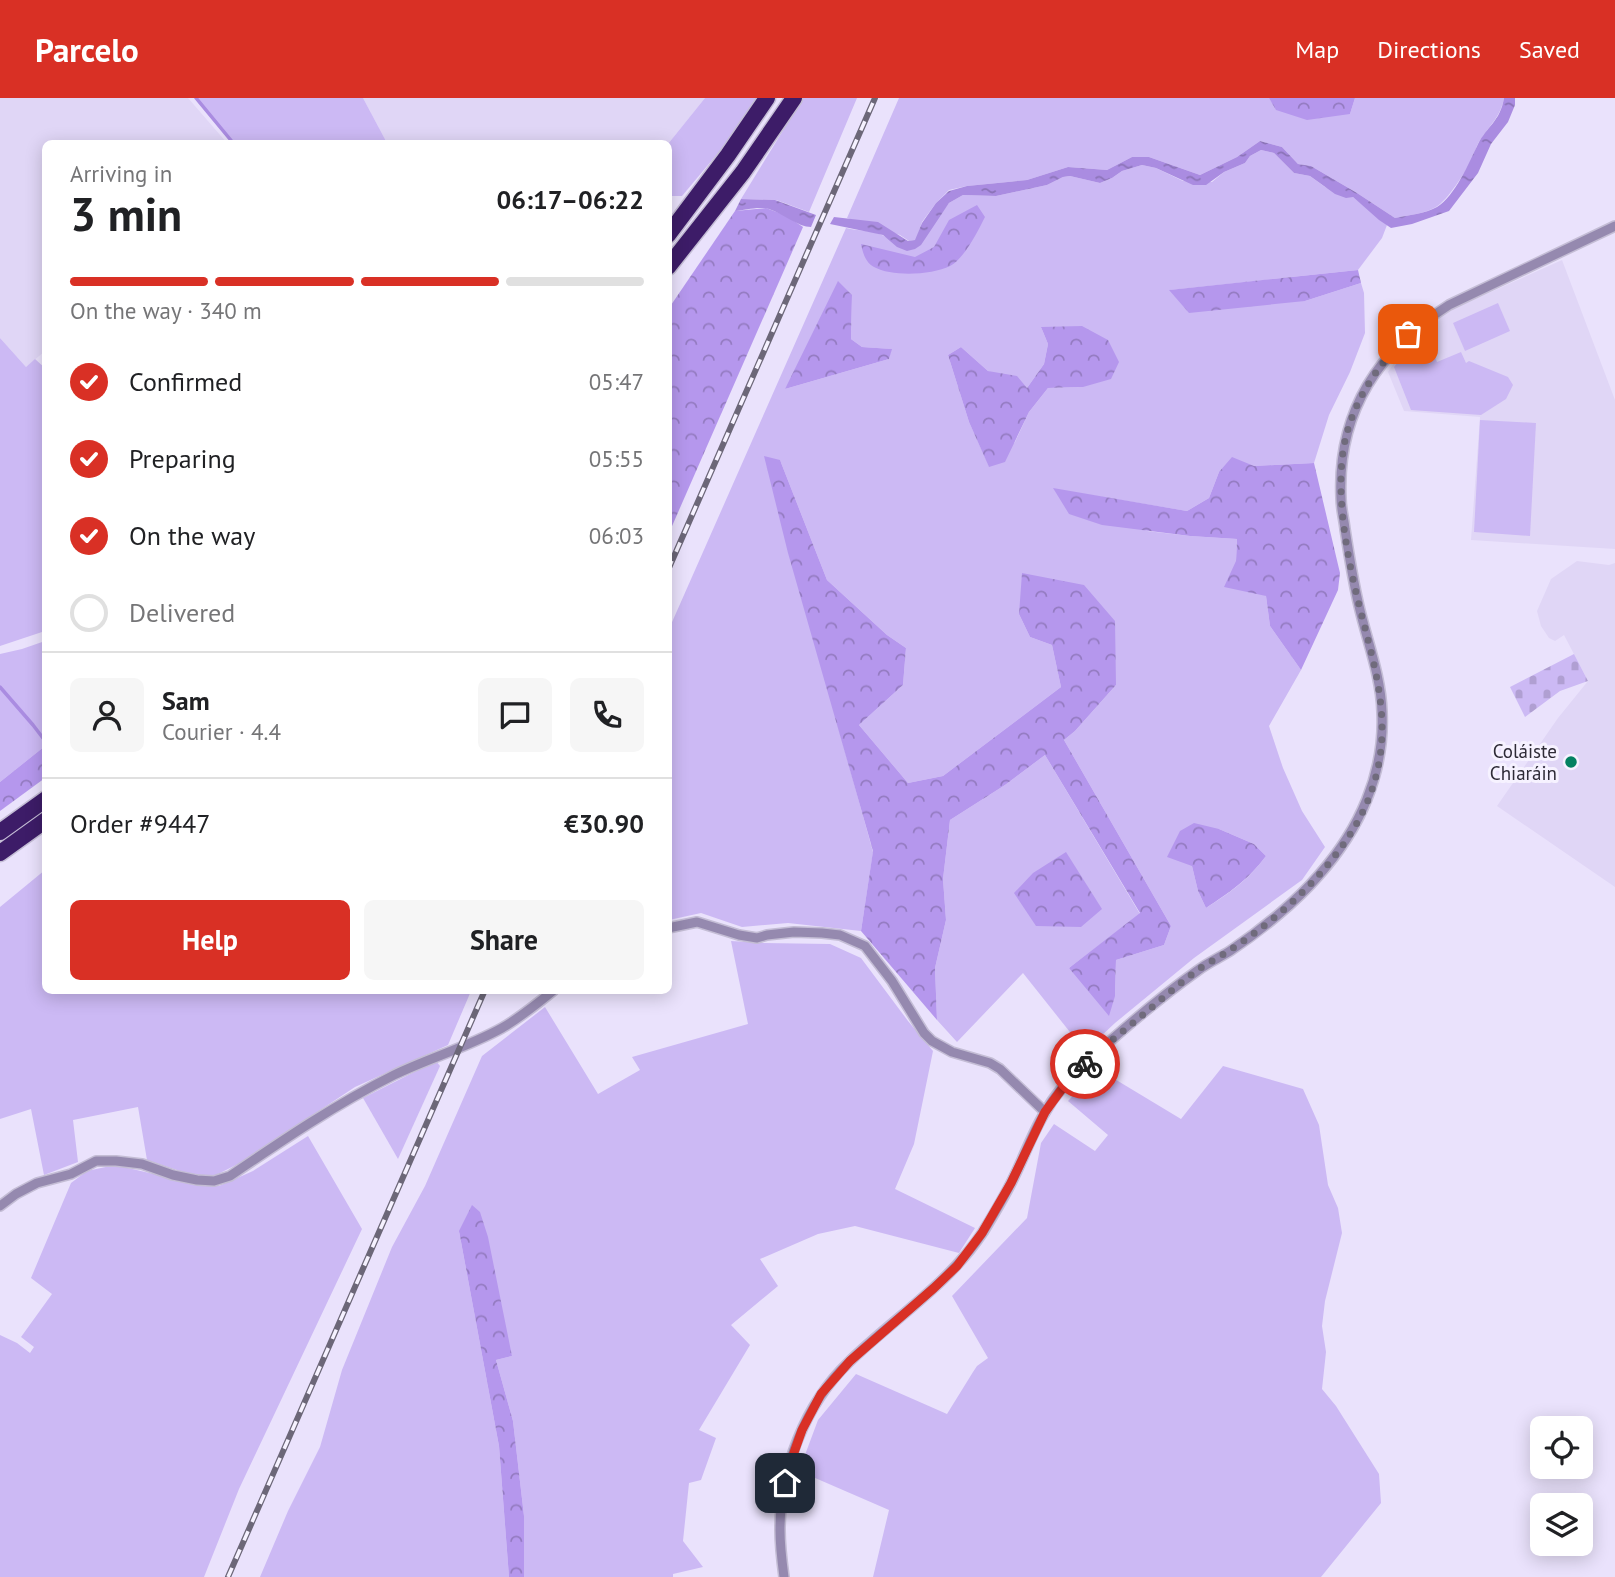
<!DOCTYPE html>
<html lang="en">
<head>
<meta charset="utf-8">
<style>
	body { margin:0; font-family:"PT Sans",sans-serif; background:#f6f6f6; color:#202124; height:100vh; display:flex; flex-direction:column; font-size:26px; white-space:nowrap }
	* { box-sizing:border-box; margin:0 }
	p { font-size:23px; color:#757577 }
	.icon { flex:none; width:38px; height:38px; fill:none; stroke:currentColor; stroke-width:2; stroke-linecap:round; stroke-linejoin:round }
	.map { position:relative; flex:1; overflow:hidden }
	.side { position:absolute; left:42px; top:42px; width:630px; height:854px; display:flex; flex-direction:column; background:#fff; border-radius:10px; box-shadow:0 4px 18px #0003 }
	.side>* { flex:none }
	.tools { position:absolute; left:1530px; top:1318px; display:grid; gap:14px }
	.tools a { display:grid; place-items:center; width:63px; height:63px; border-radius:10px; background:#fff; box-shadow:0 4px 18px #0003; font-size:35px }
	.pin { position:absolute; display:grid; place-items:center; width:60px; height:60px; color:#fff; margin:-30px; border-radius:14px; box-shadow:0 4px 10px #0006 }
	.courier { position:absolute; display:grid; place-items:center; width:70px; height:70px; margin:-35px; border:5px solid #d93025; border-radius:50%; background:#fff; color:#222; box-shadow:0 2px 9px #0007 }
	.summary em { font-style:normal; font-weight:600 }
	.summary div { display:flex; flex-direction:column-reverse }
	.summary { display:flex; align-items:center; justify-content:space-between; height:119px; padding:0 28px }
	h1 { font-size:46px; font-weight:600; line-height:52px }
	.bar { display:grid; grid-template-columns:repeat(4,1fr); gap:10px 7px; align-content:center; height:84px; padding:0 28px }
	.bar i { height:9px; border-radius:5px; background:#e0e0e0 }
	.bar .on { background:#d93025 }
	.bar p { grid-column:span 4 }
	.line { display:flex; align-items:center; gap:18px; padding:0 28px; border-top:2px solid #e0e0e0 }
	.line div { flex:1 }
	.round { display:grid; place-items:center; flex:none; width:74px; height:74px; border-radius:10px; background:#f6f6f6 }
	ol { padding:0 28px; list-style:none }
	li { display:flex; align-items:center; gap:21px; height:77px }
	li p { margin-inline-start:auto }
	li .icon { padding:7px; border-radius:50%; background:#d93025; color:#fff; stroke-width:4 }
	li:last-child { color:#757577 }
	li i { width:38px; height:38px; border:4px solid #e0e0e0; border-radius:50% }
	.action { display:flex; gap:14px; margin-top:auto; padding:14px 28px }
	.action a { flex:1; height:80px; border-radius:10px; background:#d93025; color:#fff; font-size:28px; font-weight:600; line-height:80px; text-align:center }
	.action a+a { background:#f6f6f6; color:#202124 }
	header { display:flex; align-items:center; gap:42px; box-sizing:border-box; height:98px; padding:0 35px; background:#d93025; color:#fff }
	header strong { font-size:33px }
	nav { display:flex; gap:38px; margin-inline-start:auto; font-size:24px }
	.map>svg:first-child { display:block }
	.built { fill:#e0d6f6 }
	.green { fill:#ccb9f4; fill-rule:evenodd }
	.forest { fill:url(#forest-crowns) }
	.cemetery { fill:url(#cemetery-stones) }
	.water { fill:url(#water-ripples) }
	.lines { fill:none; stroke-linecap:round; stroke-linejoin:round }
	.stream { stroke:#aa8ce1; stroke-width:3.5 }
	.minor-casing { stroke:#c4bdd5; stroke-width:12 }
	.motorway-casing { stroke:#c4bdd5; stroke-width:19 }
	.minor { stroke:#9589af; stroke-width:9 }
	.motorway { stroke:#3d1c68; stroke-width:16 }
	.rail-casing { stroke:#6c6778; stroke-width:6 }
	.rail { stroke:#f6f2ff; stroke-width:3.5; stroke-dasharray:10; stroke-linecap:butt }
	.done { stroke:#706b7c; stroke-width:7; stroke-dasharray:0 12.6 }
	.route { stroke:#d93025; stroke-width:9 }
	.poi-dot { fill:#048161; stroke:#f6f2ff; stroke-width:2.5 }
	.labels { text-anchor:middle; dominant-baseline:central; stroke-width:6; stroke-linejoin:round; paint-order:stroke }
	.poi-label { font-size:19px; fill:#2e2b37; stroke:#f6f2ff; text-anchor:end }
</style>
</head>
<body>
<header>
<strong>Parcelo</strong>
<nav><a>Map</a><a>Directions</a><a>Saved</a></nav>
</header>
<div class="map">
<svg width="1615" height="1479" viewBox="0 0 1615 1479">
	<defs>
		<pattern id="forest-crowns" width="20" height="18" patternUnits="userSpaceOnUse" patternTransform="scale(1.75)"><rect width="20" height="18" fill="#b597ed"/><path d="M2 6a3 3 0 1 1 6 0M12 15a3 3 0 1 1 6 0" fill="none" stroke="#947bc1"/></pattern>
		<pattern id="cemetery-stones" width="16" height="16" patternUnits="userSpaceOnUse" patternTransform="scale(1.75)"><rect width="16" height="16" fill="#ccb9f4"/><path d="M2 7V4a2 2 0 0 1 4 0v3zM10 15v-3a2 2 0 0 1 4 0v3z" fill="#b09fd2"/></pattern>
		<pattern id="water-ripples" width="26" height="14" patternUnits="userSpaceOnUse" patternTransform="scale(1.75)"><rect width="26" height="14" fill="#aa8ce1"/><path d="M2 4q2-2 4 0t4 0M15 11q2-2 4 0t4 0" fill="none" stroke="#8b73b7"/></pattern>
	</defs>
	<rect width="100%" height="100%" fill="#eae2fc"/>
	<!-- built -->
	<g class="built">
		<path d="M0 0H188L227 45 46 46 45 253 26 269 0 240Z"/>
		<path d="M363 0H705L668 46 387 45Z"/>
		<path d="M1562 162 1615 302V451L1471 442 1480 319 1404 313 1388 274 1408 244 1444 215Z"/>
		<path d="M1577 463 1609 467 1615 465V789L1497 708 1558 620 1588 583 1564 537 1555 543 1549 540 1541 528 1537 513 1551 481Z"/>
	</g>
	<!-- green -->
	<g class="green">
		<path d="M196 0H363L387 45H234Z"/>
		<path d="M705 0H757L729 42 682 98H669L668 46Z"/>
		<path d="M803 0H857L809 114 776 102 741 101Z"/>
		<path d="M899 0H1269L1277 12 1350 16 1355 0H1504C1501 18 1490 27 1480 42 1476 48 1475 55 1472 62 1465 74 1448 102 1436 109 1425 116 1408 117 1395 120L1357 95 1311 68 1298 66 1282 49 1260 43 1237 59 1200 77 1149 59H1132L1107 72 1068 69 1027 82 967 88 949 92 936 105 922 124 916 142 909 143 900 137 847 120Z"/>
		<path d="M1261 52 1274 55 1294 75 1310 78 1325 89 1353 99 1387 127 1382 140 1358 172 1170 192 1305 203 1361 185 1364 195 1365 235 1350 274 1329 317 1314 365 1254 368 1219 374 1209 400 1187 413 1054 391 1147 433 1190 438 1237 441 1236 463 1266 498 1270 528 1301 572 1269 628 1283 670 1302 713 1325 749 1302 782 1194 860 1115 925 1085 953 1023 875 957 944 937 922 935 870 946 822 943 781 950 722 1005 687 1045 657 1140 816 1069 870 1115 898 1116 862 1164 847 1171 828 1064 642 1075 633 1116 587 1019 516 1030 539 1052 547 1061 589 943 678 908 685 859 627 903 587 906 550 887 537 827 482 780 362 838 628 873 754 861 833 788 825 742 829 701 815 669 822V531L846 130C858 133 871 132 882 137 891 141 896 148 907 152L935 124 949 105 963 97 996 98 1047 87 1063 79 1070 78 1100 85 1112 80 1122 73 1142 67 1156 70 1183 83 1212 84 1224 74 1245 65 1250 58ZM852 197 851 241 862 249 891 251 889 261 785 291ZM1041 229 1083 289 1048 290 1029 314 1015 344 989 368 969 324 948 257 961 249 988 273 1027 290 1044 266 1048 246ZM1219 731 1254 746 1266 758C1248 782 1231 794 1206 810L1198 793 1192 768Z"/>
		<path d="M1498 205 1510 233 1465 253 1453 225Z"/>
		<path d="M1426 238 1437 264 1461 254 1466 265 1469 263 1508 279 1513 287 1506 301 1481 317 1411 312 1394 269 1405 255Z"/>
		<path d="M0 240 26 269 35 261 46 271 45 533 0 548Z"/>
		<path d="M1480 322 1536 325 1530 438 1474 434Z"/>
		<path d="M45 543V648L0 684V556L22 551Z"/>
		<path d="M45 772 46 892 471 893 448 947 355 989 240 1065 216 1077 202 1078 183 1074 147 1062 138 1009 73 1022 78 1064 44 1077 31 1011 0 1021V809Z"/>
		<path d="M731 843 763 845 830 846 861 860 908 923 933 953 914 1046 895 1091 975 1130 959 1155 855 1128 818 1136 760 1161 778 1188 731 1227 750 1247 699 1332 716 1340 701 1382 689 1385 683 1443 703 1469 673 1476V1479H524V1418L513 1323 496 1262 512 1258 459 1133 499 1348 509 1479H260L288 1413 320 1349 342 1272 392 1149 425 1088 482 958 545 909 598 996 640 972 632 959 748 926Z"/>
		<path d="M436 963 440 968 398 1061 363 1000Z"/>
		<path d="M1223 968 1303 991 1319 1027 1328 1087 1338 1110 1342 1135 1325 1203 1322 1228 1326 1254 1322 1291 1336 1308 1379 1376 1381 1405 1321 1479H873L889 1412 799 1373 818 1322 856 1276 947 1316 973 1274 977 1268 988 1260 952 1198 1027 1120 1041 1045 1054 1026 1095 1053 1108 1037 1068 1003 1098 971 1181 1021Z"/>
		<path d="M308 1038 362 1131 239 1391 204 1479H0V1237L17 1245 30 1255 34 1249 21 1239 52 1196 31 1180 71 1085 87 1073 115 1067 201 1087 219 1088 253 1073Z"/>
	</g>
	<!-- forest -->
	<g class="forest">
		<path d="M1269 0H1355L1350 16 1307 22 1276 12Z"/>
		<path d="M977 107 985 119C978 133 964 161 950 168 932 177 892 179 874 169 865 164 863 155 861 146L915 159 934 149 949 122Z"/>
		<path d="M766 110 787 118 803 129 669 435V210L735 113Z"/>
		<path d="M1358 172 1361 185 1305 203 1189 215 1169 192Z"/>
		<path d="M838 183 852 197 851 241 862 249 892 251 889 261 785 291Z"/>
		<path d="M1082 228 1108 242 1119 264 1111 281 1083 289 1048 290 1029 314 1005 364 989 369 969 324 948 257 961 249 988 273 1017 278 1027 290 1044 266 1048 246 1041 229Z"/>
		<path d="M764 358 780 362 827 482 887 537 906 550 903 587 859 627 908 685 943 678 1061 589 1052 547 1030 539 1019 516 1022 475 1084 487 1115 523 1116 587 1075 633 1064 642 1171 828 1164 847 1116 862 1115 898 1109 918 1069 870 1140 815 1045 657 1005 687 950 722 943 781 946 822 935 870 937 922 861 833 873 753 788 455Z"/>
		<path d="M1232 359 1254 368 1314 365 1340 475 1338 492 1301 572 1270 528 1266 498 1224 489 1236 463 1237 441 1190 438 1102 427 1069 416 1053 390 1187 413 1209 400 1219 374Z"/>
		<path d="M45 648V680L0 713V684Z"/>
		<path d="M1194 725 1219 731 1254 746 1266 758C1248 782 1230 794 1206 810L1198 793 1192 768 1167 759 1180 733Z"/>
		<path d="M1066 754 1102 811 1081 829 1036 828 1014 795 1033 775Z"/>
		<path d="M472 1107 480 1114 488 1139 512 1258 496 1262 513 1323 524 1418V1479H509L499 1348 459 1133Z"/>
	</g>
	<!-- cemetery -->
	<path class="cemetery" d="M1574 556 1588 583 1560 593 1525 619 1510 589Z"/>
	<!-- water -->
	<g class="water">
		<path d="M1504 0H1515V7L1508 24 1491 46 1478 75 1449 113 1412 126 1391 130 1379 122 1353 99 1346 100 1335 96 1310 78 1294 75 1274 55 1261 52 1250 58 1245 65 1224 74 1206 87H1193L1156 70 1142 67 1122 73 1112 80 1100 85 1070 78 1063 79 1047 87 996 98 963 97 949 105 921 147 915 151 907 153 897 149 883 137 830 126 834 119 878 124 908 143 915 142 922 125 936 105 949 93 967 88 1027 82 1068 69 1107 72 1132 59H1149L1200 77 1237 59 1260 43 1282 49 1298 66 1311 68 1357 95 1395 120C1408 117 1425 116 1437 109 1455 98 1469 65 1478 46 1487 28 1500 24 1504 0Z"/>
		<path d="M741 101 775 102 816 117 811 129C798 129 784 116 769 111 759 108 745 112 735 113Z"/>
	</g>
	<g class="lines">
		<!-- stream -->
		<g class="stream">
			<path d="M196 0 234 46"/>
			<path d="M0 589 33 627 46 644"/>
		</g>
		<!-- minor casing -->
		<g class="minor-casing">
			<g id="minor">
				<path d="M668 830 697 824 739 837 757 840 767 837 794 834 822 835 840 837 865 848 892 883 924 935 932 943 952 954 990 965 1000 971 1045 1014"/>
				<path d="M0 1108 16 1096 37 1085 71 1076 96 1063H116L142 1066 173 1077 197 1082 214 1083 230 1078C283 1042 336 1006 394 977 429 960 468 949 502 930 521 919 537 906 554 892"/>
				<path d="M784 1479C782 1464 780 1448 780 1432 780 1371 805 1306 849 1264 894 1220 948 1187 983 1134 994 1116 1005 1098 1014 1079 1024 1059 1032 1036 1044 1016 1055 996 1072 977 1089 962 1123 931 1159 900 1197 873 1207 865 1219 860 1230 853 1260 833 1296 804 1319 777 1359 732 1385 676 1382 614 1381 578 1367 543 1359 508 1353 483 1349 457 1345 431 1344 421 1341 411 1341 400 1337 314 1378 252 1449 207L1615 128"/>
			</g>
		</g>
		<!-- motorway casing -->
		<g class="motorway-casing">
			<g id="motorway">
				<path d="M668 137 728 57 767 0"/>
				<path d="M668 169 743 74 794 0"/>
				<path d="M0 734 46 701"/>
				<path d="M0 755 46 722"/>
			</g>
		</g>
		<!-- minor -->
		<use href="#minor" class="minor"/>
		<!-- motorway -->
		<use href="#motorway" class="motorway"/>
		<!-- rail casing -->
		<g class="rail-casing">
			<g id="rail">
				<path d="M668 472 875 0"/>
				<path d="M228 1479 485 892"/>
			</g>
		</g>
		<!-- rail -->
		<use href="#rail" class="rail"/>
	</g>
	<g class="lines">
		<!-- done -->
		<path class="done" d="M1085 966C1100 951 1117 938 1133 925 1155 907 1176 888 1199 871 1209 864 1220 859 1230 852 1283 818 1340 765 1366 707 1396 638 1378 580 1360 511 1347 458 1331 382 1349 328 1360 293 1382 263 1408 236"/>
		<!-- route -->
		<path class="route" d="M785 1385 791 1363 802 1332 821 1296 850 1263 934 1190 957 1168 982 1135 1011 1085 1045 1014 1070 980 1085 966"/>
	</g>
	<!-- markers -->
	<circle class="poi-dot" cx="1571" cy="664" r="7"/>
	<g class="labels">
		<!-- poi labels -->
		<g class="poi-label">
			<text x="1557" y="653">Coláiste<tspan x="1557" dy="22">Chiaráin</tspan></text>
		</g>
	</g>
</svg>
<div class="tools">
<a><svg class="icon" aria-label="locate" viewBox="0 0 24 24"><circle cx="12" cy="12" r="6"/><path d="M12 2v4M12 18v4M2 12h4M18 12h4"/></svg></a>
<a><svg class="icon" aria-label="layers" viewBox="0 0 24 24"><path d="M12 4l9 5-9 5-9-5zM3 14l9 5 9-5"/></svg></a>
</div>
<div class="pin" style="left:1408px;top:236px;background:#ea580c"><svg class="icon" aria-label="bag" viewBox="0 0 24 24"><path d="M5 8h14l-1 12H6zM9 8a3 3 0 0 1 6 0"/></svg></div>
<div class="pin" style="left:785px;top:1385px;background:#1f2937"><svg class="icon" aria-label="home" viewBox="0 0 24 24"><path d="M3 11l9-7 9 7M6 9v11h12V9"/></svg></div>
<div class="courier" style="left:1085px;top:966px"><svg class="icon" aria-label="bike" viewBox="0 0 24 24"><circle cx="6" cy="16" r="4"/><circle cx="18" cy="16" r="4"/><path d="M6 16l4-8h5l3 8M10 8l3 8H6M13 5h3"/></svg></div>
<section class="side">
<div class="summary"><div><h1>3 min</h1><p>Arriving in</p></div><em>06:17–06:22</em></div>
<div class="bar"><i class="on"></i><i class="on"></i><i class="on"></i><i></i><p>On the way · 340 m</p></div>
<ol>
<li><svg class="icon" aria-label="check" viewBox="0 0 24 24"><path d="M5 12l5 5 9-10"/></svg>Confirmed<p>05:47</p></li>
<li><svg class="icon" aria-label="check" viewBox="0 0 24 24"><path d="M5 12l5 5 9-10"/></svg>Preparing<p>05:55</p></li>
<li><svg class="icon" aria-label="check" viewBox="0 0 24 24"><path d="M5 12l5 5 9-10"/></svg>On the way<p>06:03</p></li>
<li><i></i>Delivered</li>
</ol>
<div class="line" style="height:126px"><a class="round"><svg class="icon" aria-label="person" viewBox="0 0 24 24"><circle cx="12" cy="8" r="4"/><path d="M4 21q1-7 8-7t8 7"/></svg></a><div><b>Sam</b><p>Courier · 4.4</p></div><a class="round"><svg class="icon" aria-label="chat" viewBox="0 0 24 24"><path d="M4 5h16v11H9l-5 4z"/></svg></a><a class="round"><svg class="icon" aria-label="phone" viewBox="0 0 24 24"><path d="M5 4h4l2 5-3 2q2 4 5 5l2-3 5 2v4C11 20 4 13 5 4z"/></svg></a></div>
<div class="line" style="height:91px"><div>Order #9447</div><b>€30.90</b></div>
<div class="action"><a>Help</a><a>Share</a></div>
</section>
</div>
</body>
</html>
